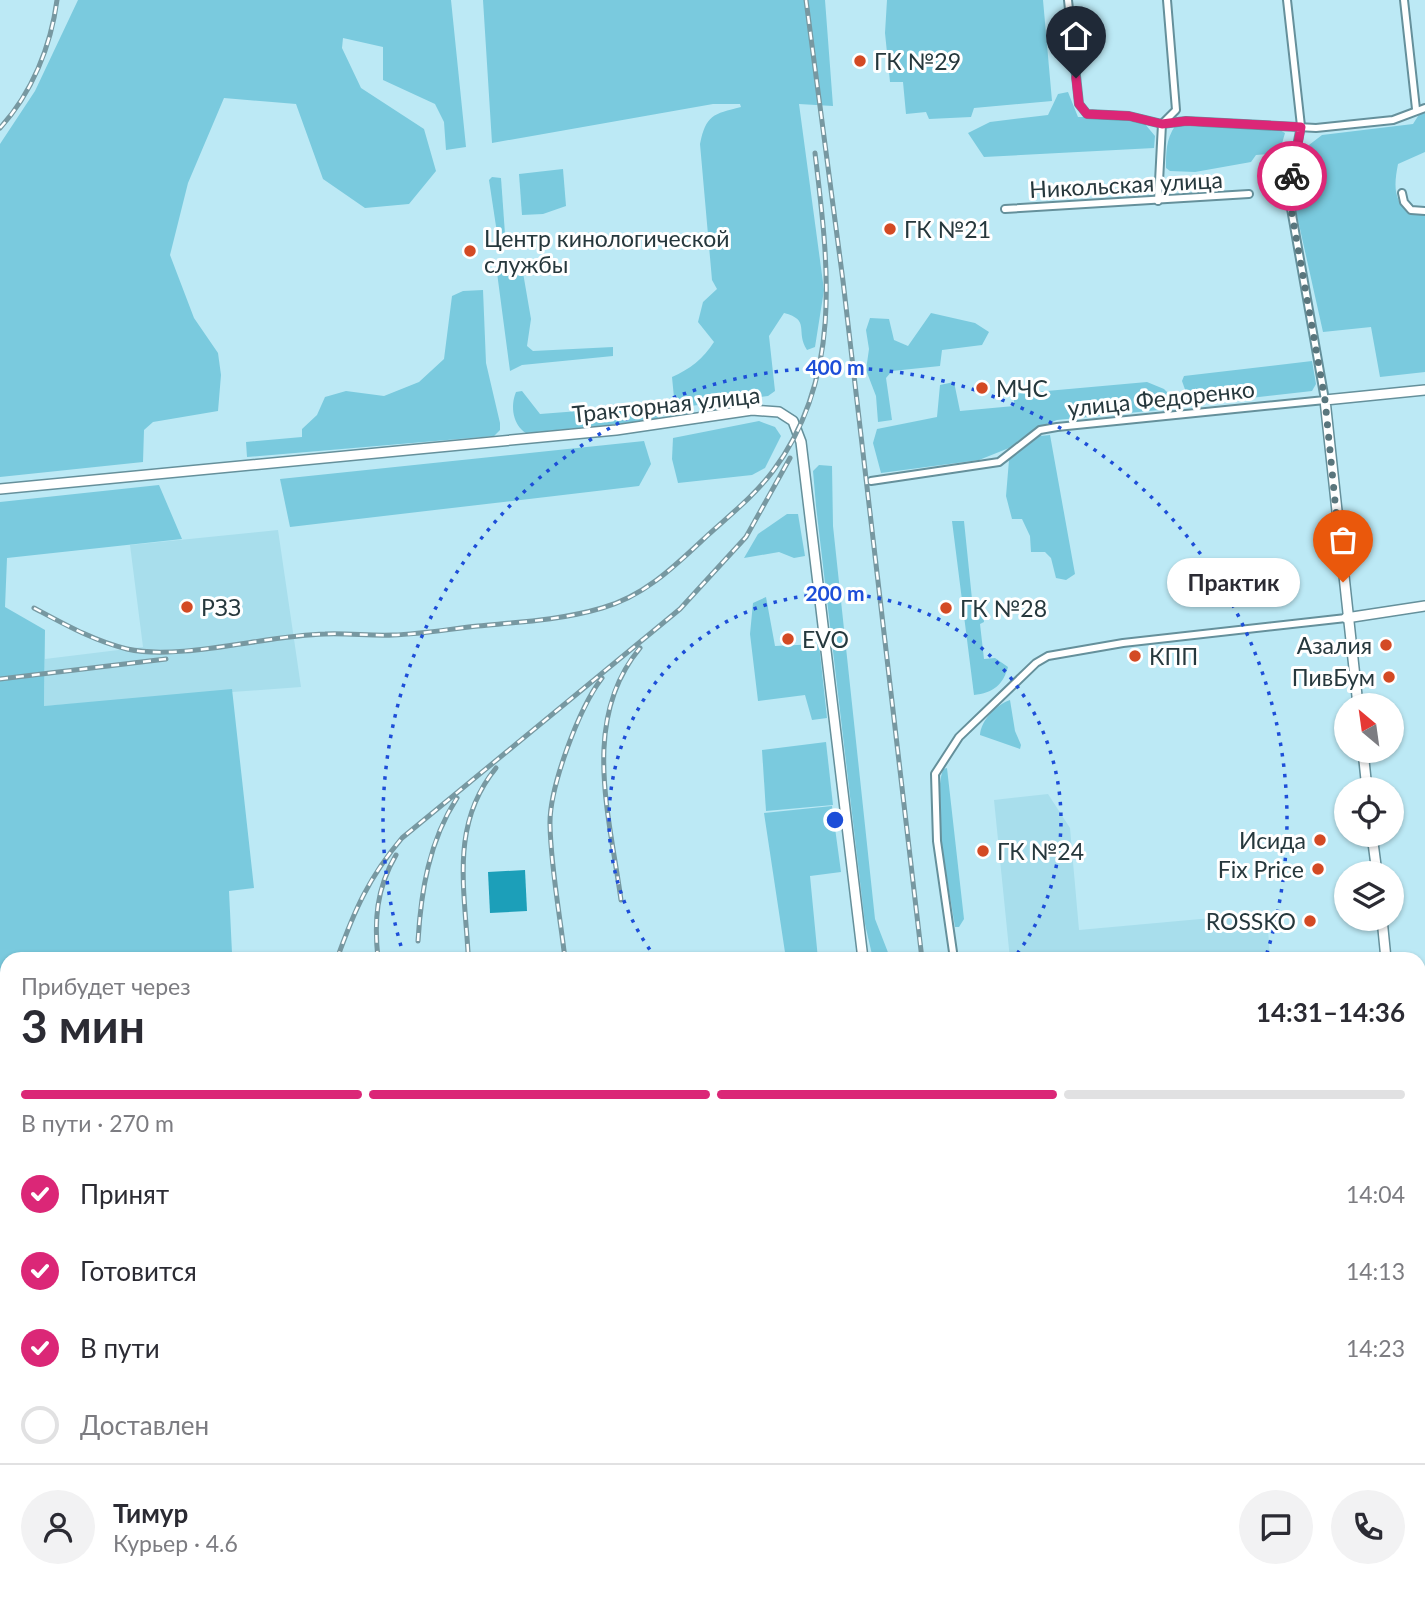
<!DOCTYPE html>
<html lang="ru">
<head>
<meta charset="utf-8">
<style>
	body { margin:0; font-family:Lato,sans-serif; background:#f2f2f3; color:#2b2b33; height:100vh; display:flex; flex-direction:column; font-size:26px; white-space:nowrap }
	* { box-sizing:border-box; margin:0 }
	p { font-size:23px; color:#7c7c81 }
	.icon { flex:none; width:38px; height:38px; fill:none; stroke:currentColor; stroke-width:2; stroke-linecap:round; stroke-linejoin:round }
	.map { position:relative; flex:1; overflow:hidden }
	.side { position:absolute; left:0px; top:952px; width:1426px; height:653px; display:flex; flex-direction:column; background:#fff; border-radius:21px 21px 0 0; box-shadow:0 2px 5px #0004 }
	.side>* { flex:none }
	.needle { width:46px; rotate:331deg }
	.buttons { position:absolute; left:1334px; top:693px; display:grid; gap:14px }
	.buttons a { display:grid; place-items:center; width:70px; height:70px; border-radius:50%; background:#fff; box-shadow:0 2px 5px #0004; font-size:35px }
	.pin { position:absolute; display:grid; place-items:center; width:60px; height:60px; color:#fff; margin:-72px -30px; border-radius:50% 50% 50% 0; rotate:-45deg; box-shadow:0 0 7px #0007 }
	.pin .icon { rotate:45deg }
	.courier { position:absolute; display:grid; place-items:center; width:70px; height:70px; margin:-35px; border:5px solid #db2777; border-radius:50%; background:#fff; color:#222; box-shadow:0 2px 9px #0007 }
	.bubble { position:absolute; height:49px; border-radius:24px; background:#fff; box-shadow:0 2px 5px #0004; font-size:23px; font-weight:700; line-height:49px; text-align:center }
	.head em { font-style:normal; font-weight:700 }
	.head div { display:flex; flex-direction:column-reverse }
	.head { display:flex; align-items:center; justify-content:space-between; height:119px; padding:0 21px }
	h1 { font-size:46px; font-weight:700; line-height:52px }
	.bar { display:grid; grid-template-columns:repeat(4,1fr); gap:10px 7px; align-content:center; height:84px; padding:0 21px }
	.bar i { height:9px; border-radius:5px; background:#e1e1e2 }
	.bar .current { background:#db2777 }
	.bar p { grid-column:span 4 }
	.line { display:flex; align-items:center; gap:18px; padding:0 21px; border-top:2px solid #e1e1e2 }
	.line div { flex:1 }
	.round { display:grid; place-items:center; flex:none; width:74px; height:74px; border-radius:37px; background:#f2f2f3 }
	ol { padding:0 21px; list-style:none }
	li { display:flex; align-items:center; gap:21px; height:77px }
	li p { margin-inline-start:auto }
	li .icon { padding:7px; border-radius:50%; background:#db2777; color:#fff; stroke-width:4 }
	li:last-child { color:#7c7c81 }
	li i { width:38px; height:38px; border:4px solid #e1e1e2; border-radius:50% }
	.map>svg:first-child { display:block }
	.built { fill:#a8deec }
	.green { fill:#7acade }
	.water { fill:#1c9fb9 }
	.lines { fill:none; stroke-linecap:round; stroke-linejoin:round }
	.street-casing { stroke:#65909b; stroke-width:10 }
	.secondary-casing { stroke:#65909b; stroke-width:12 }
	.street { stroke:#fff; stroke-width:6 }
	.secondary { stroke:#fff; stroke-width:9 }
	.rail-casing { stroke:#7798a1; stroke-width:5 }
	.rail { stroke:#fff; stroke-width:2.5; stroke-dasharray:8; stroke-linecap:butt }
	.done { stroke:#5a767d; stroke-width:7; stroke-dasharray:0 12.6 }
	.route { stroke:#db2777; stroke-width:9 }
	.ring { fill:none; stroke:#1d4ed8; stroke-width:3.5; stroke-dasharray:3.5 7 }
	.poi-dot { fill:#d34a24; stroke:#fff; stroke-width:2.5 }
	.labels { text-anchor:middle; dominant-baseline:central; stroke-width:6; stroke-linejoin:round; paint-order:stroke }
	.poi-label { font-size:23px; fill:#26383d; stroke:#fff; text-anchor:start }
	.street-label { font-size:23px; fill:#26383d; stroke:#fff }
	.centre { fill:#1d4ed8; stroke:#fff; stroke-width:3.5 }
	.ring-label { font-size:21px; text-anchor:middle; font-weight:bold; fill:#1d4ed8; stroke:#fff; stroke-width:6; stroke-linejoin:round; paint-order:stroke }
</style>
</head>
<body>
<div class="map">
<svg width="1425" height="1604" viewBox="0 0 1425 1604">
	<rect width="100%" height="100%" fill="#bce9f5"/>
	<!-- built -->
	<g class="built">
		<path d="M278 530 301 687 44 706 45 659 143 647 130 545Z"/>
		<path d="M1048 794 1070 828 1079 930 1267 913 1270 959H1010L994 800Z"/>
	</g>
	<!-- green -->
	<g class="green">
		<path d="M78 0H451L466 147 446 150 444 122 435 104 383 80V47L343 38 342 48 361 88 424 129 436 171 409 204 365 208 323 179 296 104 224 98 188 183 170 255 194 318 218 353 221 375 218 411 153 422 144 430 143 462 0 477V144L35 91Z"/>
		<path d="M483 0H825L833 106 799 104 824 290 815 347 807 350C795 331 811 320 784 313L769 336 775 391 768 396 675 408 672 377C690 369 703 359 714 342L698 322 703 302 717 289 712 280 700 144C706 115 713 114 741 107L740 104H713L492 143Z"/>
		<path d="M887 0H1043L1052 101 974 108 971 117 929 119 926 112 906 114 903 82H890L885 33Z"/>
		<path d="M1068 92 1078 117H1107L1145 124 1155 136 1154 148 984 157 968 133 990 122 1048 115 1058 94Z"/>
		<path d="M1420 113H1425V152L1398 164C1394 185 1393 199 1409 214L1425 215V372L1380 377 1371 327 1323 332 1296 211V192L1309 145 1322 135 1413 124Z"/>
		<path d="M1175 126 1276 128 1285 133 1281 147 1269 154 1256 155 1251 162 1195 172 1170 171 1166 168C1166 153 1166 139 1175 126Z"/>
		<path d="M563 169 566 206 543 214 522 215 519 174Z"/>
		<path d="M492 177 501 178 505 234 499 246 489 180Z"/>
		<path d="M521 261 531 319 527 346 533 351 613 347V356L522 365 510 371 496 265Z"/>
		<path d="M483 290 486 363 500 423V430L494 436 247 457 246 442 302 437V429L317 415 325 397 346 391 384 396 419 382 444 359 452 296 463 291Z"/>
		<path d="M931 313 975 323 989 332 982 345 942 350 940 366 892 371 886 378 892 420 878 422 876 396 866 370 869 349 866 330 870 318 889 319 894 340 908 346Z"/>
		<path d="M1312 361 1316 384 1312 391 1198 404 1188 398 1182 381 1184 376Z"/>
		<path d="M954 382 960 411 1014 406V394L1147 382 1164 389 1176 401 1169 409 1057 420 1036 428 1009 448 979 460 881 473 873 443 877 429 937 417 940 385Z"/>
		<path d="M522 391 540 414 657 405 658 420 526 433C513 425 510 406 516 392Z"/>
		<path d="M759 421 775 427 781 436 765 468 752 475 678 483 672 459 673 438Z"/>
		<path d="M1050 435 1075 574 1066 580 1056 578 1051 558 1045 552H1031L1030 536 1022 519H1012L1006 496 1009 460 1040 436Z"/>
		<path d="M644 441 651 464 639 486 290 527 280 479Z"/>
		<path d="M819 465 832 466 833 526 875 919 889 955 901 959H873L865 924 816 506 813 471Z"/>
		<path d="M159 485 182 539 7 558 5 607 45 630 44 706 232 689 254 888 229 891 232 953 178 959H7V979L0 980V502Z"/>
		<path d="M787 514H798L805 556 794 558 779 552 744 558 758 534Z"/>
		<path d="M952 521H964L973 609 983 612 984 622 980 624 984 659 995 658 1008 667C1003 685 993 693 974 695Z"/>
		<path d="M766 597 775 646 819 644 827 718 812 720 805 695 758 701 750 634 753 603Z"/>
		<path d="M1010 700 1015 731 1021 745 1020 749 980 735C981 720 996 705 1010 700Z"/>
		<path d="M826 742 833 805 766 811 762 750Z"/>
		<path d="M947 768 964 919 959 927H955C949 885 931 807 943 769Z"/>
		<path d="M832 806 841 872 810 876 818 959H786L764 813Z"/>
	</g>
	<!-- water -->
	<path class="water" d="M525 870 527 911 490 913 488 872Z"/>
	<g class="lines">
		<!-- street casing -->
		<g class="street-casing">
			<g id="street">
				<path d="M1068 0 1079 104 1087 114 1129 116 1162 124 1186 121 1316 128 1393 120 1425 108"/>
				<path d="M1404 0 1416 109"/>
				<path d="M1402 193 1404 202 1411 210 1425 211"/>
				<path d="M1158 201 1162 124 1176 110 1167 0"/>
				<path d="M1005 209 1249 194"/>
				<path d="M871 481 999 462 1040 430 1057 427 1325 400 1290 203 1291 177 1301 126 1287 0"/>
				<path d="M954 959 937 841 935 774 959 737 1036 663 1048 656 1123 643 1346 618"/>
				<path d="M1070 1598V1604"/>
				<path d="M1137 1598 1138 1604"/>
				<path d="M1203 1598V1604"/>
				<path d="M1345 1598V1604"/>
				<path d="M1409 1598 1410 1604"/>
			</g>
		</g>
		<!-- secondary casing -->
		<g class="secondary-casing">
			<g id="secondary">
				<path d="M0 489 616 430 752 410 779 412 793 421 801 442 863 959"/>
				<path d="M1346 618 1425 606"/>
				<path d="M1358 705 1325 400 1425 390"/>
				<path d="M1363 751 1367 789"/>
				<path d="M1372 835 1377 873"/>
				<path d="M1382 919 1386 959"/>
				<path d="M1419 1263 1424 1358"/>
				<path d="M938 1598V1604"/>
				<path d="M1272 1598 1273 1604"/>
			</g>
		</g>
		<!-- street -->
		<use href="#street" class="street"/>
		<!-- secondary -->
		<use href="#secondary" class="secondary"/>
		<!-- rail casing -->
		<g class="rail-casing">
			<g id="rail">
				<path d="M806 0 843 281 922 959"/>
				<path d="M0 128C32 93 51 46 57 0"/>
				<path d="M34 608C64 624 94 641 127 649 181 661 267 635 325 634 348 633 371 636 393 635 422 634 450 629 478 626 520 622 561 620 602 608 645 596 676 565 708 535 730 515 755 495 773 471 844 376 828 262 815 153"/>
				<path d="M0 679 166 659"/>
				<path d="M621 900C610 817 580 720 640 648"/>
				<path d="M418 941C421 891 429 841 457 798"/>
				<path d="M468 952C464 885 451 823 496 768"/>
				<path d="M337 959C354 911 369 877 402 838L680 609 746 537 790 458"/>
				<path d="M378 959C374 921 376 889 396 855"/>
				<path d="M565 959C560 915 551 869 550 825 549 788 579 708 602 678"/>
				<path d="M396 1598 397 1604"/>
				<path d="M1000 1598V1604"/>
			</g>
		</g>
		<!-- rail -->
		<use href="#rail" class="rail"/>
	</g>
	<g class="lines">
		<!-- done -->
		<path class="done" d="M1292 176 1290 203 1325 400 1343 582"/>
		<!-- route -->
		<path class="route" d="M1076 78 1079 104 1087 114 1129 116 1162 124 1186 121 1301 127 1292 176"/>
	</g>
	<!-- distance rings -->
	<g class="ring">
		<path d="M656 958A226 226 0 1 1 1014 958"/>
		<path d="M404 956A452 452 0 1 1 1266 956"/>
	</g>
	<!-- markers -->
	<g class="poi-dot">
		<circle cx="860" cy="61" r="7"/>
		<circle cx="890" cy="229" r="7"/>
		<circle cx="470" cy="251" r="7"/>
		<circle cx="982" cy="388" r="7"/>
		<circle cx="187" cy="607" r="7"/>
		<circle cx="946" cy="608" r="7"/>
		<circle cx="788" cy="639" r="7"/>
		<circle cx="1386" cy="645" r="7"/>
		<circle cx="1135" cy="656" r="7"/>
		<circle cx="1389" cy="677" r="7"/>
		<circle cx="1320" cy="840" r="7"/>
		<circle cx="983" cy="851" r="7"/>
		<circle cx="1318" cy="869" r="7"/>
		<circle cx="1310" cy="921" r="7"/>
	</g>
	<g class="labels">
		<!-- poi labels -->
		<g class="poi-label">
			<text x="874" y="61">ГК №29</text>
			<text x="904" y="229">ГК №21</text>
			<text x="484" y="238">Центр кинологической<tspan x="484" dy="26">службы</tspan></text>
			<text x="996" y="388">МЧС</text>
			<text x="201" y="607">РЗЗ</text>
			<text x="960" y="608">ГК №28</text>
			<text x="802" y="639">EVO</text>
			<text x="1372" y="645" text-anchor="end">Азалия</text>
			<text x="1149" y="656">КПП</text>
			<text x="1375" y="677" text-anchor="end">ПивБум</text>
			<text x="1306" y="840" text-anchor="end">Исида</text>
			<text x="997" y="851">ГК №24</text>
			<text x="1304" y="869" text-anchor="end">Fix Price</text>
			<text x="1296" y="921" text-anchor="end">ROSSKO</text>
		</g>
		<!-- street labels -->
		<g class="street-label">
			<text transform="translate(1126 184) rotate(-3)">Никольская улица</text>
			<text transform="translate(1161 398) rotate(-6)">улица Федоренко</text>
			<text transform="translate(666 404) rotate(-6)">Тракторная улица</text>
		</g>
	</g>
	<circle cx="835" cy="820" r="10" class="centre"/>
	<g class="ring-label">
		<text x="835" y="375">400 m</text>
		<text x="835" y="601">200 m</text>
	</g>
</svg>
<div class="buttons">
<a><svg class="needle" viewBox="-14 -14 28 28"><path d="M0-13l5 13h-10z" fill="#e53935"/><path d="M0 13l5-13h-10z" fill="#7c7c81"/></svg></a>
<a><svg class="icon" aria-label="locate" viewBox="0 0 24 24"><circle cx="12" cy="12" r="6"/><path d="M12 2v4M12 18v4M2 12h4M18 12h4"/></svg></a>
<a><svg class="icon" aria-label="layers" viewBox="0 0 24 24"><path d="M12 4l9 5-9 5-9-5zM3 14l9 5 9-5"/></svg></a>
</div>
<div class="pin" style="left:1343px;top:582px;background:#ea580c"><svg class="icon" aria-label="bag" viewBox="0 0 24 24"><path d="M5 8h14l-1 12H6zM9 8a3 3 0 0 1 6 0"/></svg></div>
<div class="pin" style="left:1076px;top:78px;background:#1f2937"><svg class="icon" aria-label="home" viewBox="0 0 24 24"><path d="M3 11l9-7 9 7M6 9v11h12V9"/></svg></div>
<div class="courier" style="left:1292px;top:176px"><svg class="icon" aria-label="bike" viewBox="0 0 24 24"><circle cx="6" cy="16" r="4"/><circle cx="18" cy="16" r="4"/><path d="M6 16l4-8h5l3 8M10 8l3 8H6M13 5h3"/></svg></div>
<div class="bubble" style="left:1167px;top:558px;width:133px">Практик</div>
<section class="side">
<div class="head"><div><h1>3 мин</h1><p>Прибудет через</p></div><em>14:31–14:36</em></div>
<div class="bar"><i class="current"></i><i class="current"></i><i class="current"></i><i></i><p>В пути · 270 m</p></div>
<ol>
<li><svg class="icon" aria-label="check" viewBox="0 0 24 24"><path d="M5 12l5 5 9-10"/></svg>Принят<p>14:04</p></li>
<li><svg class="icon" aria-label="check" viewBox="0 0 24 24"><path d="M5 12l5 5 9-10"/></svg>Готовится<p>14:13</p></li>
<li><svg class="icon" aria-label="check" viewBox="0 0 24 24"><path d="M5 12l5 5 9-10"/></svg>В пути<p>14:23</p></li>
<li><i></i>Доставлен</li>
</ol>
<div class="line" style="height:126px"><a class="round"><svg class="icon" aria-label="person" viewBox="0 0 24 24"><circle cx="12" cy="8" r="4"/><path d="M4 21q1-7 8-7t8 7"/></svg></a><div><b>Тимур</b><p>Курьер · 4.6</p></div><a class="round"><svg class="icon" aria-label="chat" viewBox="0 0 24 24"><path d="M4 5h16v11H9l-5 4z"/></svg></a><a class="round"><svg class="icon" aria-label="phone" viewBox="0 0 24 24"><path d="M5 4h4l2 5-3 2q2 4 5 5l2-3 5 2v4C11 20 4 13 5 4z"/></svg></a></div>
</section>
</div>
</body>
</html>
